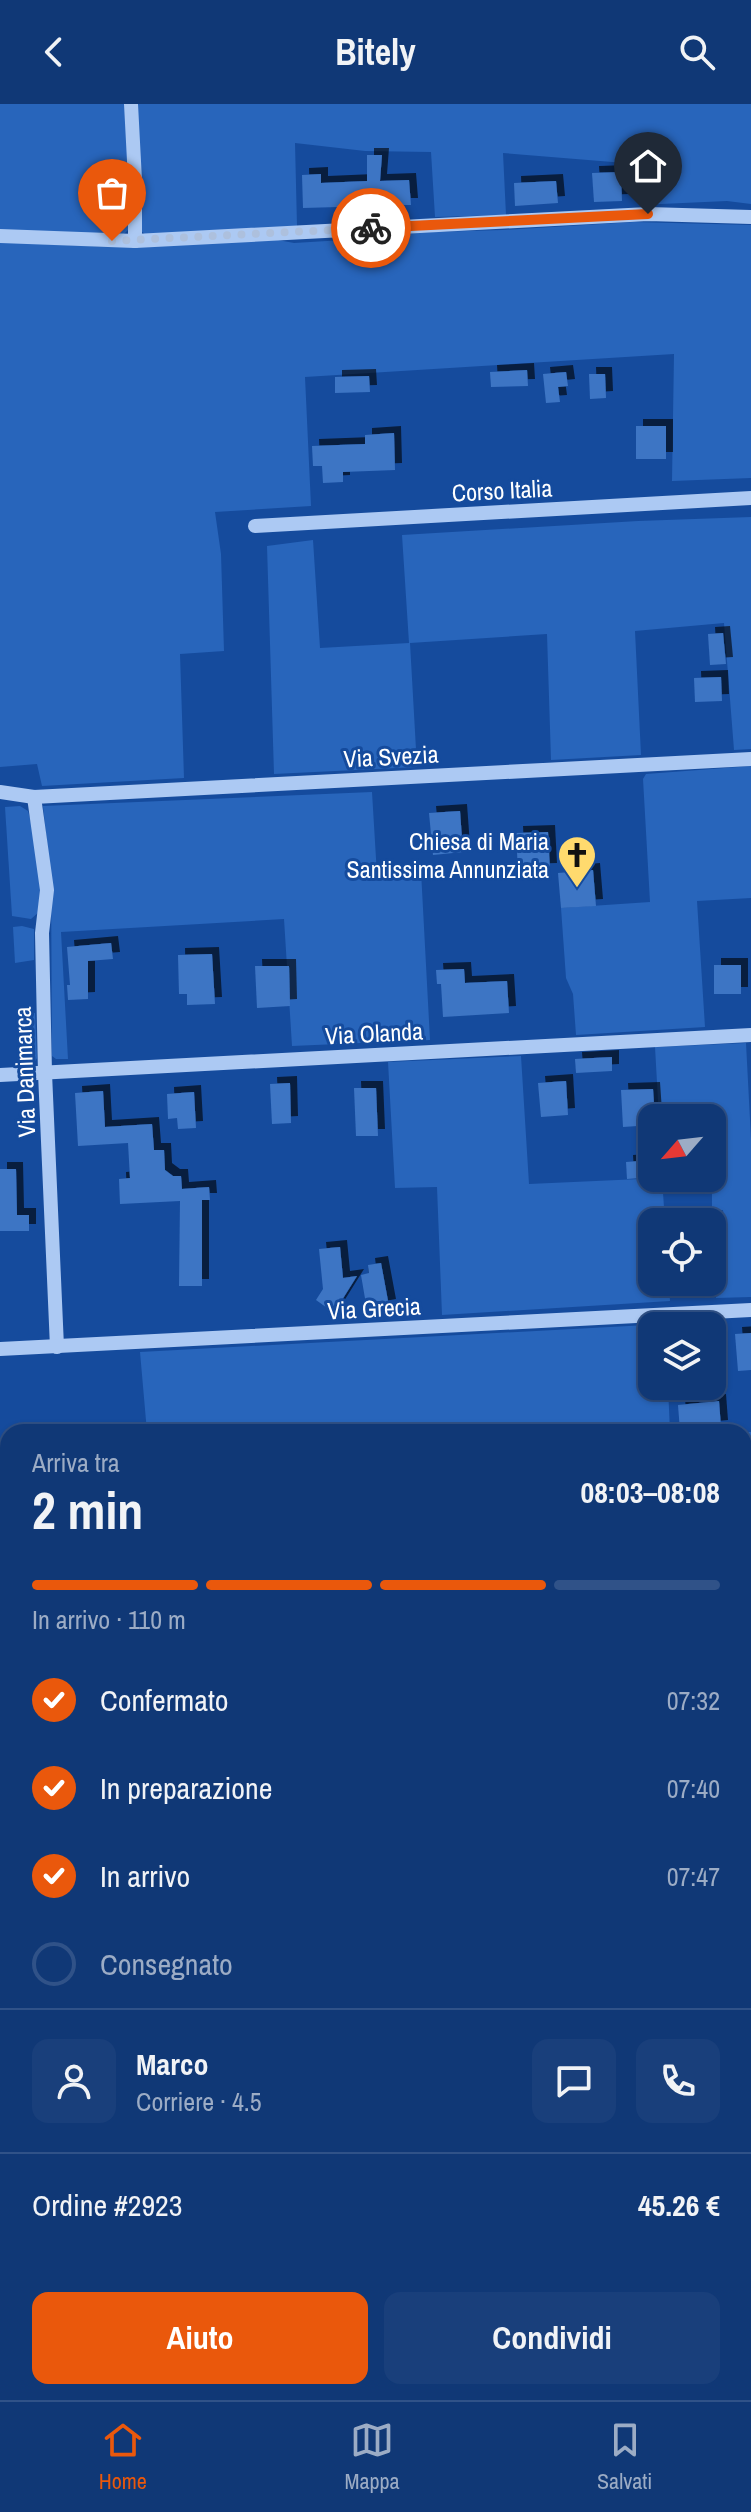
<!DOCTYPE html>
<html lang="it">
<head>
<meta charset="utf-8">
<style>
	body { margin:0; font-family:"Archivo Narrow",sans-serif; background:#193f7b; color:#f1f3f6; height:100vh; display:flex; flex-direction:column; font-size:30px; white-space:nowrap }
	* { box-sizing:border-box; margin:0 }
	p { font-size:26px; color:#9cacc5 }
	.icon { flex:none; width:44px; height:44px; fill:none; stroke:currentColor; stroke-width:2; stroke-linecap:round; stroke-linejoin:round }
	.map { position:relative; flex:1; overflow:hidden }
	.drawer { position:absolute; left:0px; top:1320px; width:752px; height:976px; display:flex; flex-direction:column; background:#103876; border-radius:24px 24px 0 0; box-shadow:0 2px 6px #0004,0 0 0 2px #305288 }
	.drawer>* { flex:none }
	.needle { width:52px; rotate:242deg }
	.tools { position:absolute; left:638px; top:1000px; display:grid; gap:16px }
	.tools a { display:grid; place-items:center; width:88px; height:88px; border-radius:16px; background:#103876; box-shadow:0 2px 6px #0004,0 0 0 2px #305288; font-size:40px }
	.pin { position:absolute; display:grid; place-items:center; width:68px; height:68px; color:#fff; margin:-82px -34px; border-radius:50% 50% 50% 0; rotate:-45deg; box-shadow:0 0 8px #0007 }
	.pin .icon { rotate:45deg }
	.courier { position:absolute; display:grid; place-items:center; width:80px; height:80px; margin:-40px; border:6px solid #ea580c; border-radius:50%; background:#fff; color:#222; box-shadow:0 2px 10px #0007 }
	.summary em { font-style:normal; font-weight:700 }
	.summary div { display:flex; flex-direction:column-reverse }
	.summary { display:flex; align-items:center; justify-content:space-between; height:136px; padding:0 32px }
	h1 { font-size:52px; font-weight:700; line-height:60px }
	.bar { display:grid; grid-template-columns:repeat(4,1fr); gap:12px 8px; align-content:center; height:96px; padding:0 32px }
	.bar i { height:10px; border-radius:6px; background:#305288 }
	.bar .on { background:#ea580c }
	.bar p { grid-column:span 4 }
	.line { display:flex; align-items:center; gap:20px; padding:0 32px; border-top:2px solid #305288 }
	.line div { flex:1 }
	.round { display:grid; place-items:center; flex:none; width:84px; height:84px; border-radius:16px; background:#193f7b }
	ol { padding:0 32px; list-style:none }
	li { display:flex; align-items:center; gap:24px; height:88px }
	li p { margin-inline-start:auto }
	li .icon { padding:8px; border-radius:50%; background:#ea580c; color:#fff; stroke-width:4 }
	li:last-child { color:#9cacc5 }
	li i { width:44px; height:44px; border:4px solid #305288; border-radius:50% }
	.button { display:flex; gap:16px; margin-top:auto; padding:16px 32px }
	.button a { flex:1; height:92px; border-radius:16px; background:#ea580c; color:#fff; font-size:32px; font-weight:700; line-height:92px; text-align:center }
	.button a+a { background:#193f7b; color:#f1f3f6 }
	header { display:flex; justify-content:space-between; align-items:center; height:104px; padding:0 32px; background:#103876; font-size:36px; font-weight:700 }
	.dock { display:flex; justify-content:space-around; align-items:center; height:112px; border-top:2px solid #305288; background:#103876; font-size:22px; color:#9cacc5 }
	.dock a { display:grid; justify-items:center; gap:4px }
	.dock .on { color:#ea580c }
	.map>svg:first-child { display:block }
	.green { fill:#2865bb }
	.building { fill:#3d75c4; filter:url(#shadow) }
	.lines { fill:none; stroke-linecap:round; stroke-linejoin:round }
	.minor { stroke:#acc9f3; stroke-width:14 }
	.done { stroke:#adc0dd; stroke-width:8; stroke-dasharray:0 14.4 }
	.route { stroke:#ea580c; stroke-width:10 }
	.labels { text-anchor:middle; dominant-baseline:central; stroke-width:6; stroke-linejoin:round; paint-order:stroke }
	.street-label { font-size:24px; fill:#fff; stroke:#154b9d }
	.poi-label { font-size:24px; fill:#fff; stroke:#154b9d; text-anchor:end }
</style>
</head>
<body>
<header><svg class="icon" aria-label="back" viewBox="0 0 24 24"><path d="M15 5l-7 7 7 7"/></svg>Bitely<svg class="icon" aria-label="search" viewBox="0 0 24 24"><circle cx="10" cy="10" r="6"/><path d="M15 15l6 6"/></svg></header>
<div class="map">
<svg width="751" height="2296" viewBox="0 0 751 2296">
	<defs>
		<filter id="shadow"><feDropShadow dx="7" dy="-7" stdDeviation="0" flood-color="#0009"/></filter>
	</defs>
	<rect width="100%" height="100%" fill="#154b9d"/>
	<!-- green -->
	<g class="green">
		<path d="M0 0H126L130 70 128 126 124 130 0 127Z"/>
		<path d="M135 0H751V100L727 97 639 101 637 60 503 49 506 111 435 113 431 48 365 47 295 39 297 122 146 131 141 127Z"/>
		<path d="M634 118 751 121V374L672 377 674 250 305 273 311 402 215 408 221 450 224 547 180 550 184 674 42 682 37 660 0 663V138L112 143 278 136 294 139 360 135 364 130 502 126Z"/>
		<path d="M751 413V645L734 646 724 519 635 527 641 651 551 656 547 530 410 539 417 663 274 670 267 442 313 436 320 544 409 539 402 431 638 417Z"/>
		<path d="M751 662V794L697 797 705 923 576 931 573 890 566 874 561 804 650 798 643 675 646 670Z"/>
		<path d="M372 688 377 771 421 767 430 936 292 942 284 815 61 828 68 955H56L52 952 51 776 43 702Z"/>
		<path d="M20 702 28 707C38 741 42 772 39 808L31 815 12 812 5 703Z"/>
		<path d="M22 822 34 825V856L15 859 13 823Z"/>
		<path d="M18 909H35L37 954 34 959H22Z"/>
		<path d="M746 939 751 1035V1193L716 1194 715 1169 726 1161 723 1106H712V1014H659L655 943Z"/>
		<path d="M521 952 529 1080 662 1074 665 1118H652V1178H669L670 1197 442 1211 437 1083 395 1084 388 958Z"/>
		<path d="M666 1220V1222H652V1282H668L670 1328H147L140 1248Z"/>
		<rect x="744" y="1328" width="7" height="695"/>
		<path d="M0 1437H8V1693L0 1689Z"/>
		<path d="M8 2091V2288H260L261 2296H0V2093Z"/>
		<path d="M744 2179 751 2180V2296H387L401 2288H744Z"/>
	</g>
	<!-- building -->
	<g class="building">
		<path d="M367 51H382L380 77 409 76 411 101H396V106L378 107H338V103L303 104 302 71 321 70V79L367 77Z"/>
		<path d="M621 68 622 97 594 98 592 69Z"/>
		<path d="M556 77 558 99 515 102 514 79Z"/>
		<path d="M527 266 528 282 491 283 490 268Z"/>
		<path d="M566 268 568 282 558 283 560 298 546 299 543 270Z"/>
		<path d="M589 270H605L606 294 590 295Z"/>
		<path d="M369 272 370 288 335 289V273Z"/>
		<rect x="636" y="322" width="30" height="33"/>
		<path d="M394 329 395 366 343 368V378L323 379 322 362H313L312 342 365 340V331Z"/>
		<path d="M723 529 726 560 710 561 708 530Z"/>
		<path d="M721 573 722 597 695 598 694 574Z"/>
		<path d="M460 707 463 748 433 751 429 709Z"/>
		<path d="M548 728 550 766 518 767 516 729Z"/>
		<path d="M593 766 596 802 561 804 558 769Z"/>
		<path d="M111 839 113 855 88 857V895L68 896 67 881H70L67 843Z"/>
		<path d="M212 850 215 900 187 901V890H179L178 851Z"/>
		<rect x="714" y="861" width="27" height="29"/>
		<path d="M255 862H289L290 902 257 904Z"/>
		<path d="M464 865 465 879 507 877 509 909 443 913 441 880H437L436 866Z"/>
		<path d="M612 953V967L576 969 575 955Z"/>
		<path d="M566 977 568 1011 541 1013 538 979Z"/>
		<path d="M290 979 291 1019 272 1020 270 980Z"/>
		<path d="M354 984H376L378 1032H356Z"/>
		<path d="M653 985 655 1014H652V1021L623 1023 621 986Z"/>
		<path d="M103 987 105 1023 152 1020 154 1046H164L165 1066 173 1072H181L182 1085 209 1083 210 1096H202V1182H179L180 1097 120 1100 119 1075 130 1074 128 1039 78 1042 75 989Z"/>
		<path d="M194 988 196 1024 178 1025 177 1014 168 1015 167 990Z"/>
		<path d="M652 1056V1073L627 1075 626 1058Z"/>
		<path d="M0 1065H16L17 1111H29V1127H0Z"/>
		<path d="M340 1143 343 1174 357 1172 337 1204 330 1206 316 1196 323 1185 319 1145Z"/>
		<path d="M381 1159 389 1202 367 1206 361 1171 369 1169 368 1161Z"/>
		<path d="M751 1229V1266L738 1267 735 1230Z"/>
		<path d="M719 1297 721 1323 680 1327 678 1301Z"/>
	</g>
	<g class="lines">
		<!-- minor -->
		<g class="minor">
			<path d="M131 0 135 76V137"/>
			<path d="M0 132 135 137 648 110 751 113"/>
			<path d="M255 422 751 394"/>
			<path d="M0 688 34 693 751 655"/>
			<path d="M34 693 47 786 42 829 45 969 57 1243"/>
			<path d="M0 971 751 931"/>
			<path d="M0 1245 751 1206"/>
			<path d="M0 1700 8 1704"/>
			<path d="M744 2031H751"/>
		</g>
	</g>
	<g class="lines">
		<!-- done -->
		<path class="done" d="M112 137 371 124"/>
		<!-- route -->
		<path class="route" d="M371 124 648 110"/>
	</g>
	<!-- icons -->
	<defs>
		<g id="church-pin" transform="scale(2)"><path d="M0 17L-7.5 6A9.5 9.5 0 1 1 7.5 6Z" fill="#ffda6e" stroke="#154b9d"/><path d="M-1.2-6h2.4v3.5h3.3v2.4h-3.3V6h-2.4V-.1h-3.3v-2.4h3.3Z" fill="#111"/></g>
	</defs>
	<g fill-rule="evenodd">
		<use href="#church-pin" x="577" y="751"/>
	</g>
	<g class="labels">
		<!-- street labels -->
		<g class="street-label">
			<text transform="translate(502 386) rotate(-3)">Corso Italia</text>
			<text transform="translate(391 652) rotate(-3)">Via Svezia</text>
			<text transform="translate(374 929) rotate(-3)">Via Olanda</text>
			<text transform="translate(24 968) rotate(-92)">Via Danimarca</text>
			<text transform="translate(374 1204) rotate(-3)">Via Grecia</text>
		</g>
		<!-- poi labels -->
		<g class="poi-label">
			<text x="549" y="737">Chiesa di Maria<tspan x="549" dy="28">Santissima Annunziata</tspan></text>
		</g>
	</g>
</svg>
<div class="tools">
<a><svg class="needle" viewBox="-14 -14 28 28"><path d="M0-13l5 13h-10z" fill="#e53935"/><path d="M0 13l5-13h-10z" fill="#9cacc5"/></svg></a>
<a><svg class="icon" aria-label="locate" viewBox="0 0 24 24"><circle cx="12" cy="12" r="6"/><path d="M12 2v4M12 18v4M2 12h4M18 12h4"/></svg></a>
<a><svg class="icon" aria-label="layers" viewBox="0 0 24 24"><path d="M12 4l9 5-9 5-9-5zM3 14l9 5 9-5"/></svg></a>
</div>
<div class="pin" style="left:112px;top:137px;background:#ea580c"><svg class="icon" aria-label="bag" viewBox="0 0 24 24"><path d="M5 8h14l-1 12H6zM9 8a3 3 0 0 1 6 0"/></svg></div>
<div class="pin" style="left:648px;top:110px;background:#1f2937"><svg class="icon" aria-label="home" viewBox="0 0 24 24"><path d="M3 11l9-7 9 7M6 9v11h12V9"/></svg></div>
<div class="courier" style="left:371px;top:124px"><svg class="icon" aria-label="bike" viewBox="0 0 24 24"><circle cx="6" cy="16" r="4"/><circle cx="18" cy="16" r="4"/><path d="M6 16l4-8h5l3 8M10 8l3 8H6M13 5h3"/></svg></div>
<section class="drawer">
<div class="summary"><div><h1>2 min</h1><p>Arriva tra</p></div><em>08:03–08:08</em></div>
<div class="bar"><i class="on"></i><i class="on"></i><i class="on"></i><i></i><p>In arrivo · 110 m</p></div>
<ol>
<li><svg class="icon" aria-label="check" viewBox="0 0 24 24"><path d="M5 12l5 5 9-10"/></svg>Confermato<p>07:32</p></li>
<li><svg class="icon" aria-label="check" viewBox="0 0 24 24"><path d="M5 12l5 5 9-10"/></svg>In preparazione<p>07:40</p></li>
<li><svg class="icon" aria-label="check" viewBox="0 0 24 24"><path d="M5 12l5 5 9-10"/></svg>In arrivo<p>07:47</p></li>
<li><i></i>Consegnato</li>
</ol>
<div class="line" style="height:144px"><a class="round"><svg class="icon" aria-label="person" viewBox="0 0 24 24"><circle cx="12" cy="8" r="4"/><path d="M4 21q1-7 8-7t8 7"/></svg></a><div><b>Marco</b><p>Corriere · 4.5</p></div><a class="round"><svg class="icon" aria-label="chat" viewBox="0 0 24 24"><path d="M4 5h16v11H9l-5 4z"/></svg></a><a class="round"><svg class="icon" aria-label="phone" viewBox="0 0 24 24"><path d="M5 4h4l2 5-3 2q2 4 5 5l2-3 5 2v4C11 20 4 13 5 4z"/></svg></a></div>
<div class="line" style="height:104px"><div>Ordine #2923</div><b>45.26 €</b></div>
<div class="button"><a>Aiuto</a><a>Condividi</a></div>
</section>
</div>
<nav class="dock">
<a class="on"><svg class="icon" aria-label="home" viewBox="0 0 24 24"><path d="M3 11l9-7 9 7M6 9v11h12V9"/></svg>Home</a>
<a><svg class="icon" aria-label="map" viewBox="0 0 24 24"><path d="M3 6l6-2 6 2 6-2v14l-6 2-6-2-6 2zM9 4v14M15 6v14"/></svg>Mappa</a>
<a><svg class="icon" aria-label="saved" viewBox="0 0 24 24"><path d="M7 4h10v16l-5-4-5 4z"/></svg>Salvati</a>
</nav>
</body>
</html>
